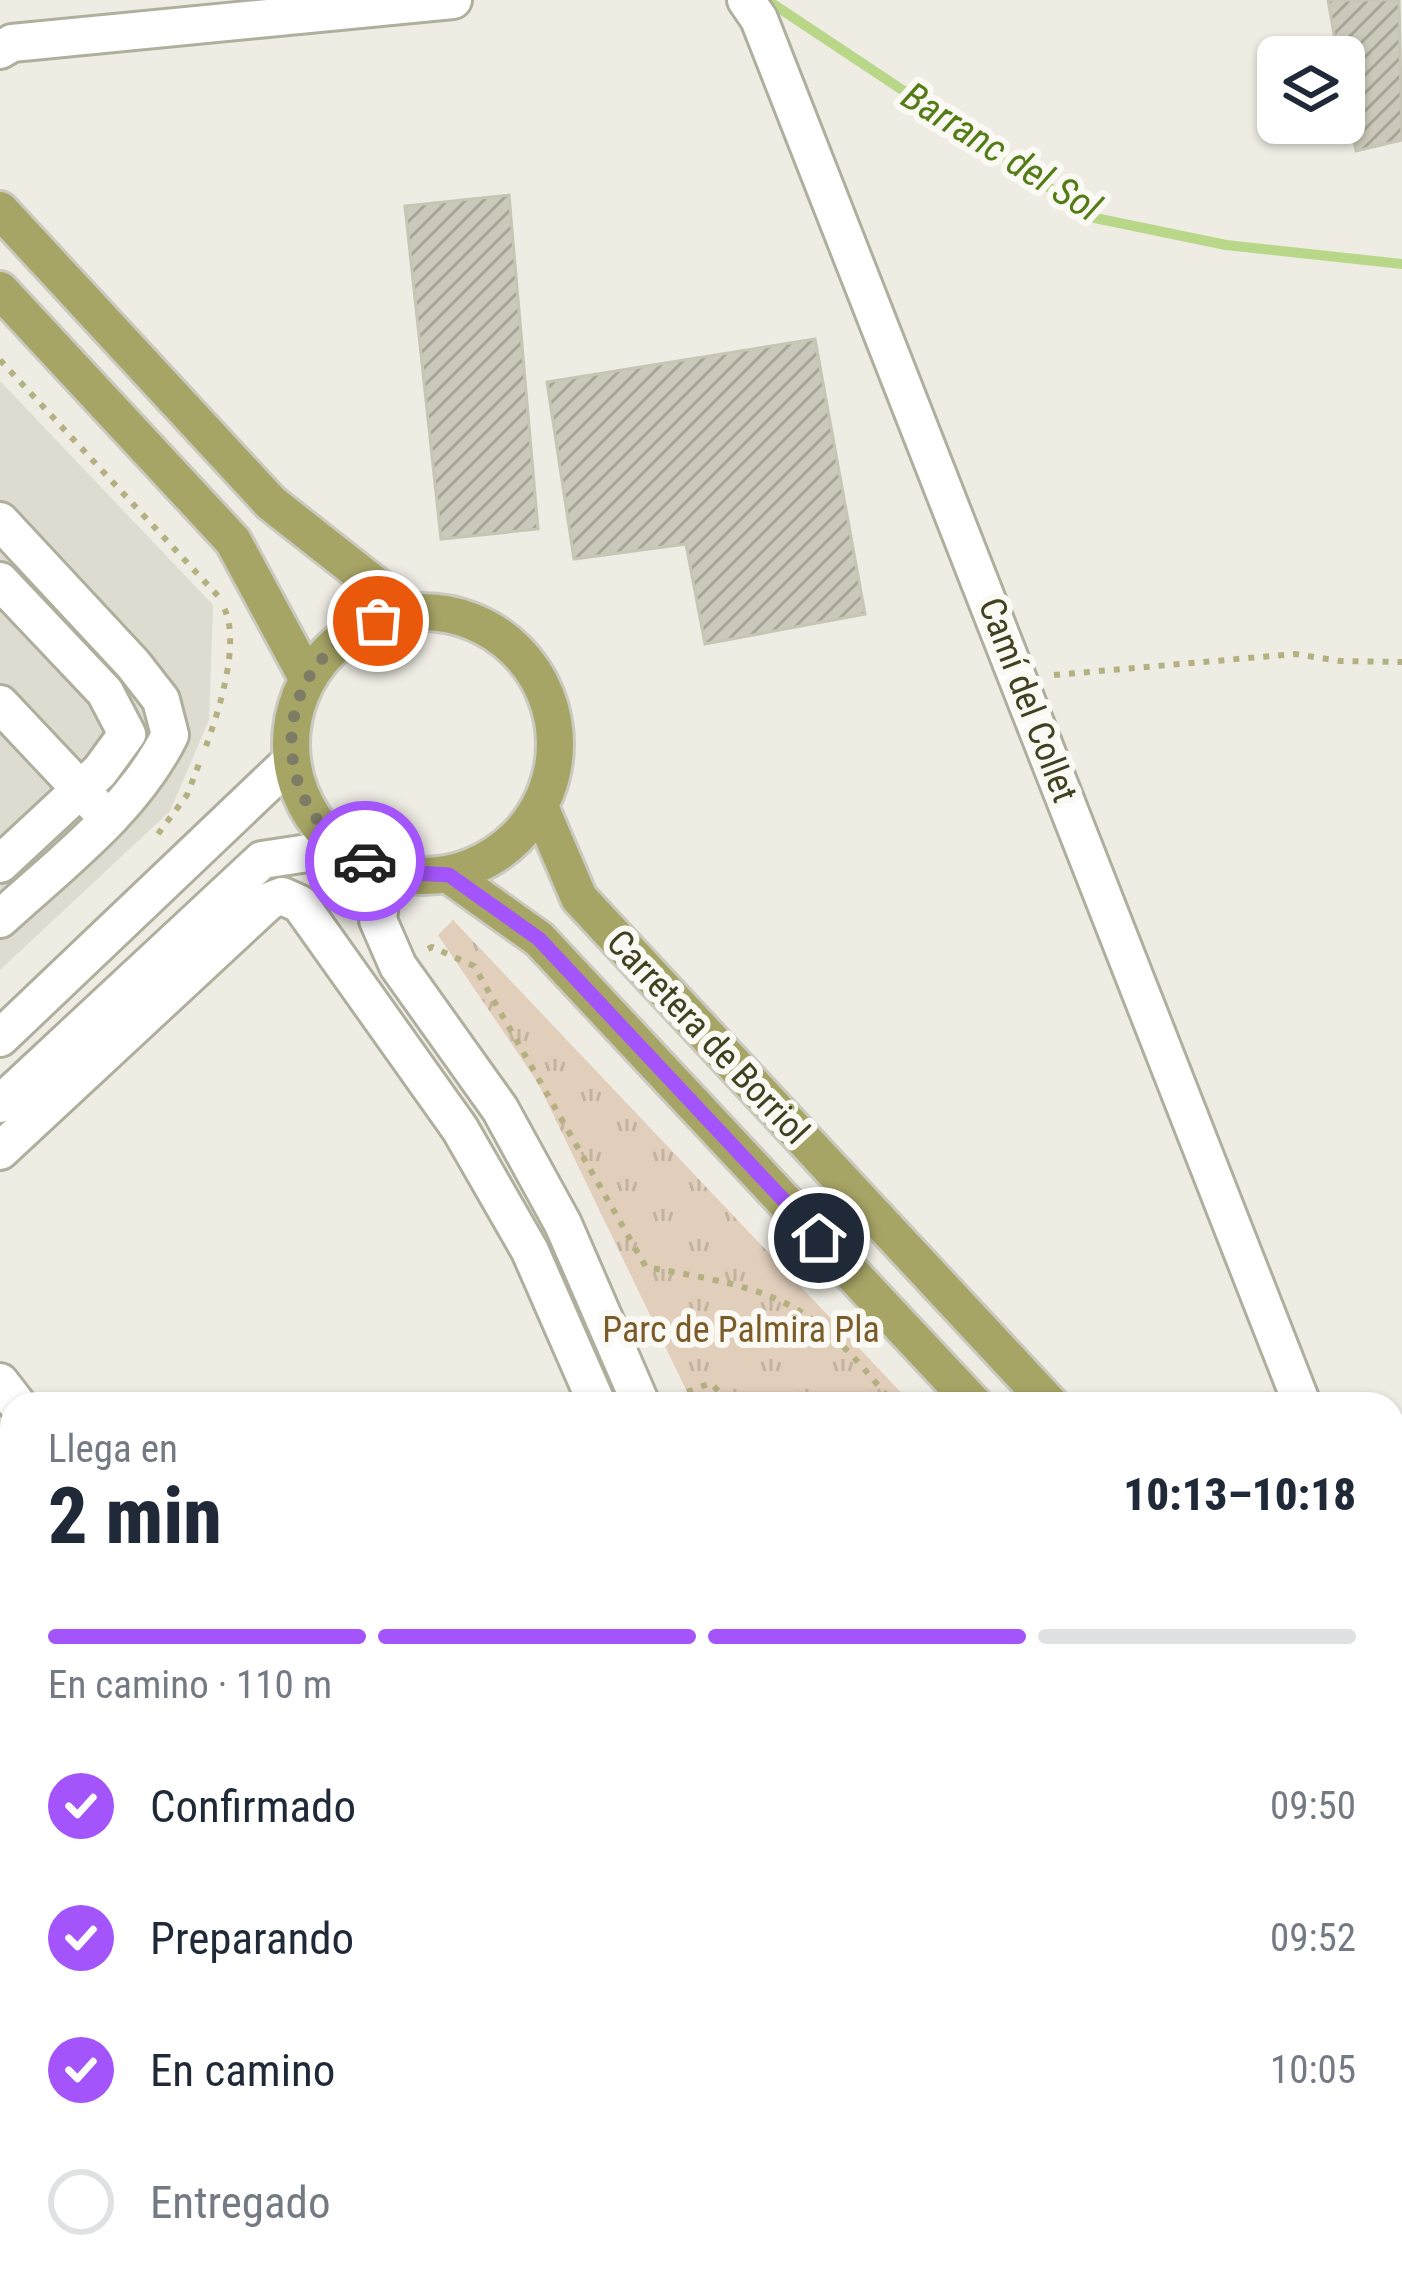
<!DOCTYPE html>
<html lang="es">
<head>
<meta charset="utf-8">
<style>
	body { margin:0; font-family:"Roboto Condensed",sans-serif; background:#f2f2f3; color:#1f2937; height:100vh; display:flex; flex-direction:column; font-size:45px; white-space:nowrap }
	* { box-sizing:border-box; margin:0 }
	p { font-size:39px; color:#747a83 }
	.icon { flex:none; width:66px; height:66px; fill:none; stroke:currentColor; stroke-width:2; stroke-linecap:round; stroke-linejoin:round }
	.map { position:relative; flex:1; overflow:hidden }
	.panel { position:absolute; left:0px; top:1392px; width:1404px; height:900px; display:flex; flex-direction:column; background:#fff; border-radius:36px 36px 0 0; box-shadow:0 3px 9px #0004 }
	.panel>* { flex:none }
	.tools { position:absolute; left:1257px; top:36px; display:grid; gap:24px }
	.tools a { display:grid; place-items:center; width:108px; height:108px; border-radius:18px; background:#fff; box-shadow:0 3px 9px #0004; font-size:60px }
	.pin { position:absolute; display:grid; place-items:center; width:102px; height:102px; color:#fff; margin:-51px; border:6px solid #fff; border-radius:50%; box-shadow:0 3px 12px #0007 }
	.courier { position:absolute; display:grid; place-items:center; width:120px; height:120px; margin:-60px; border:9px solid #a354fb; border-radius:50%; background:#fff; color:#222; box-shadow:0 3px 15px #0007 }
	.overview em { font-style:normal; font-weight:800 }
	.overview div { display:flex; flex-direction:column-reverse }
	.overview { display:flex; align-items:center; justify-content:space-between; height:204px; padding:0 48px }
	h1 { font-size:78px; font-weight:800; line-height:90px }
	.bar { display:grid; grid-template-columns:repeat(4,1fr); gap:18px 12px; align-content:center; height:144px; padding:0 48px }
	.bar i { height:15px; border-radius:9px; background:#e0e1e3 }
	.bar .selected { background:#a354fb }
	.bar p { grid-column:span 4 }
	ol { padding:0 48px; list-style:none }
	li { display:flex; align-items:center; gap:36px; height:132px }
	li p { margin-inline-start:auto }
	li .icon { padding:12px; border-radius:50%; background:#a354fb; color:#fff; stroke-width:4 }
	li:last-child { color:#747a83 }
	li i { width:66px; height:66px; border:6px solid #e0e1e3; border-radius:50% }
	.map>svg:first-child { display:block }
	.built { fill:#dedcd1 }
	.grass { fill:url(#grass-tufts) }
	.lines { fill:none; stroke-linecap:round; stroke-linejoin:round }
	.stream { stroke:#b9d788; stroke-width:10 }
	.building { fill:url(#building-hatch); stroke:#c8c5b5; stroke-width:3 }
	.minor-casing { stroke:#b0ae9d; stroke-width:42 }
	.major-casing { stroke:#cacac1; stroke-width:42 }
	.path { stroke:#b4b082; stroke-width:6; stroke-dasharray:6 9; stroke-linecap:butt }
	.minor { stroke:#fff; stroke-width:36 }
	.major { stroke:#a7a565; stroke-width:36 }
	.done { stroke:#7e7c65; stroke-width:12; stroke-dasharray:0 21.6 }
	.route { stroke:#a354fb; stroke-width:15 }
	.labels { text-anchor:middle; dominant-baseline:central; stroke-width:12; stroke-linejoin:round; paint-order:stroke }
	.street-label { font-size:36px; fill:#414021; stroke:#faf9f4 }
	.park-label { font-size:36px; fill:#7b5b28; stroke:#faf9f4 }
	.water-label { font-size:39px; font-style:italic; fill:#547c16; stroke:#faf9f4 }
</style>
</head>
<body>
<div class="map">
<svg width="1402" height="2292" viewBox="0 0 1402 2292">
	<defs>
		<pattern id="grass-tufts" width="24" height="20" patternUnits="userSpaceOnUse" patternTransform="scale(3)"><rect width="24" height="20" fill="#e1cebb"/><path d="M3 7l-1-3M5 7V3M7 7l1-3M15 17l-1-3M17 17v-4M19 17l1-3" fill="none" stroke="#c2b2a0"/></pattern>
		<pattern id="building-hatch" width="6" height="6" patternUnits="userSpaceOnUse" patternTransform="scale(3)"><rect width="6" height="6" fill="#ccc9bb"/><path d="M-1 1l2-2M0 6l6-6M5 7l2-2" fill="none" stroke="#a7a598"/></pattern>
	</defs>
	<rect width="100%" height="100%" fill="#eeece3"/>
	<!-- built -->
	<g class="built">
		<path d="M0 381 213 605 209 720 170 811 0 970Z"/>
		<path d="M908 2280H1281L1282 2292H906Z"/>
	</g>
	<!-- grass -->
	<path class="grass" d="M453 920 912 1404H693L538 1083 438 935Z"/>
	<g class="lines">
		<!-- stream -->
		<path class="stream" d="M767 0 1095 218 1226 245 1402 264"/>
	</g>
	<!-- building -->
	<g class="building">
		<path d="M1328 0H1399L1402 140 1356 151 1344 87V57H1338Z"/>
		<path d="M509 195 538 529 441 539 405 206Z"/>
		<path d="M815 339 865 614 705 644 686 544 574 559 547 382Z"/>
		<path d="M1074 2280H1259L1260 2292H1075Z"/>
	</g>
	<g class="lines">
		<!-- minor casing -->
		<g class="minor-casing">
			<g id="minor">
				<path d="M746 0 759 19 1302 1404"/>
				<path d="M0 50 12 43 453 0"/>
				<path d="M0 521 133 664 161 700 170 735C133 810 61 863 0 919"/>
				<path d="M0 581 105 692 127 734 100 771 0 864"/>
				<path d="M0 704 96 806"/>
				<path d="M383 871 378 920 398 966 500 1109 563 1224 641 1404"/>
				<path d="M0 1038 291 761"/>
				<path d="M0 1104 262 860 341 848"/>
				<path d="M0 1151 269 901 282 896 300 904 460 1129 530 1251 597 1404"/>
				<path d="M0 1382 17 1404"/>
				<path d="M0 1482 12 1505"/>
				<path d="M1392 1639 1402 1669"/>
				<path d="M1392 2040H1402"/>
				<path d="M0 2054H12"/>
				<path d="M131 2292 133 2280"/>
				<path d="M172 2292 175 2280"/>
				<path d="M706 2292 707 2280"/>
				<path d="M747 2292 749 2280"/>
			</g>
		</g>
		<!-- major casing -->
		<g class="major-casing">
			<g id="major">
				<path d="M0 210 271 503 407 610"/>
				<path d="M0 290 233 541 307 678"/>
				<circle cx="423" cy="744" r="132"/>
				<path d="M541 809 579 898 1050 1404"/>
				<path d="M449 875 539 939 974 1404"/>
				<path d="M1392 1771 1402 1782"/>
				<path d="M1392 1851 1402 1861"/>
			</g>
		</g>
		<!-- path -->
		<g class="path">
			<path d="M0 360 218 596"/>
			<path d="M1054 675 1295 654 1340 661 1402 662"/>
			<path d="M206 746C219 711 241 642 224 608"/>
			<path d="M158 834 187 795 199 764"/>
			<path d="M428 949 432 947 474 966 646 1267C776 1290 809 1297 893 1404"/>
			<path d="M673 1397 711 1383 730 1404"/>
			<path d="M1392 1961 1402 1972"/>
		</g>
		<!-- minor -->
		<use href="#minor" class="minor"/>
		<!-- major -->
		<use href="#major" class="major"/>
	</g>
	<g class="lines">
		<!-- done -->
		<path class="done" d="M365 861C263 806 267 662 378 621"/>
		<!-- route -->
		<path class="route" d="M365 861 383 871 449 875 539 939 819 1238"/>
	</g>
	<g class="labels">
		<!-- street labels -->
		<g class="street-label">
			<text transform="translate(1028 700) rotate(69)">Camí del Collet</text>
			<text transform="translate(708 1037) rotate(47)">Carretera de Borriol</text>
		</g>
		<!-- park labels -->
		<g class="park-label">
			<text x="741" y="1330">Parc de Palmira Pla</text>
		</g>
		<!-- water labels -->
		<g class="water-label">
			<text transform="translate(1001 152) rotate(32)">Barranc del Sol</text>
		</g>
	</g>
</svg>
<div class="tools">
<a><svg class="icon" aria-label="layers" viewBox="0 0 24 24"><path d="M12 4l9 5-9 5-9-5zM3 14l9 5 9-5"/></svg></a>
</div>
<div class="pin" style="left:378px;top:621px;background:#ea580c"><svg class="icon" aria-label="bag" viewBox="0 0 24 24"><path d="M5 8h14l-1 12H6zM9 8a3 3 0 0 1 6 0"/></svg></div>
<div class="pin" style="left:819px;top:1238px;background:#1f2937"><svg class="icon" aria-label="home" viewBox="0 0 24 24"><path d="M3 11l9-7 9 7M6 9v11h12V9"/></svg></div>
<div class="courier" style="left:365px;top:861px"><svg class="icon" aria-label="car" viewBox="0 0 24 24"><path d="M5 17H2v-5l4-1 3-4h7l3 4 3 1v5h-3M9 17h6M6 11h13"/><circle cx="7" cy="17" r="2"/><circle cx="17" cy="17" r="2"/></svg></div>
<section class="panel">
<div class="overview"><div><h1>2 min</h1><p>Llega en</p></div><em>10:13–10:18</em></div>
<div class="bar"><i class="selected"></i><i class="selected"></i><i class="selected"></i><i></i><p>En camino · 110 m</p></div>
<ol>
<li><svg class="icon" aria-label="check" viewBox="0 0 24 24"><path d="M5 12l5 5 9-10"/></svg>Confirmado<p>09:50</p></li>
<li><svg class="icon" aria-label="check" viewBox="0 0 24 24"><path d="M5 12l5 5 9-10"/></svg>Preparando<p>09:52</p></li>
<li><svg class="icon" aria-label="check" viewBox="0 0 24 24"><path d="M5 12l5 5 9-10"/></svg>En camino<p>10:05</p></li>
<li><i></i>Entregado</li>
</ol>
</section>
</div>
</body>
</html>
